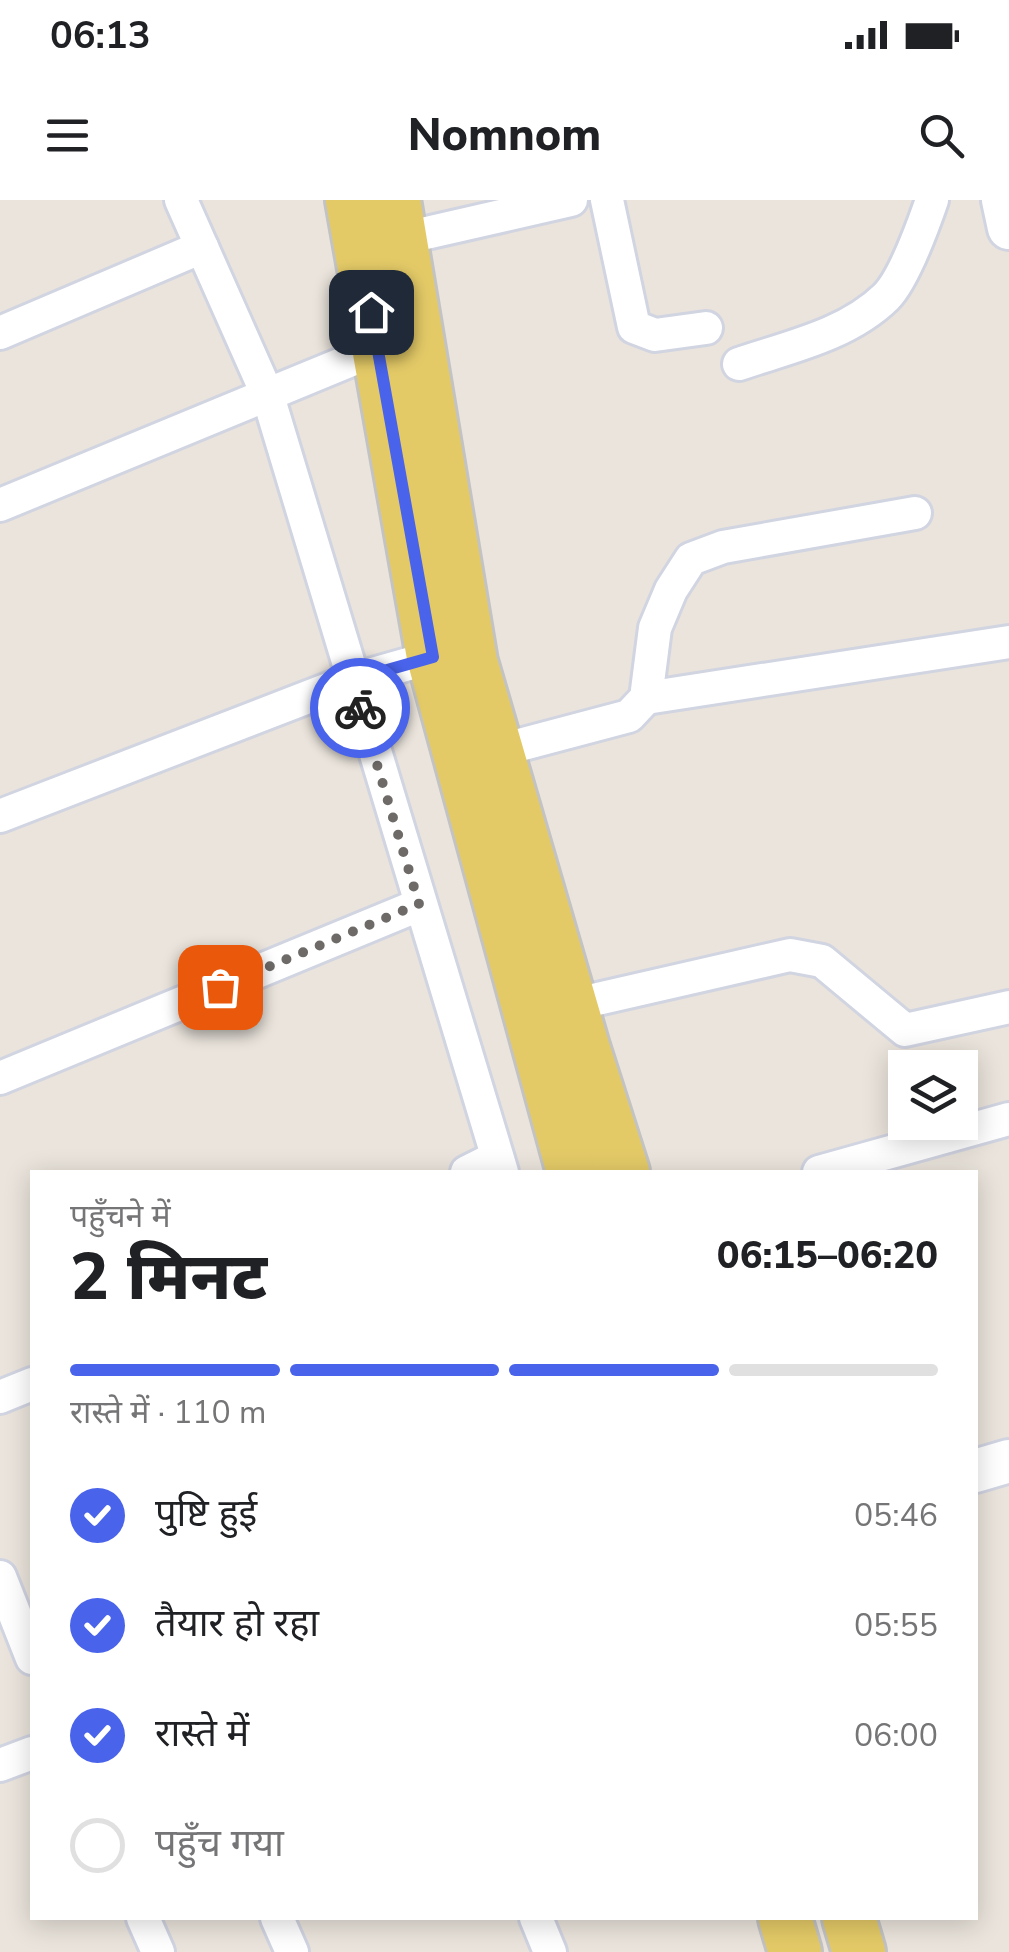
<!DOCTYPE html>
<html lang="hi">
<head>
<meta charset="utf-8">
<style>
	body { margin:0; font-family:"Nunito Sans","Noto Sans Devanagari",sans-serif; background:#f2f2f2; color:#202124; height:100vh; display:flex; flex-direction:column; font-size:38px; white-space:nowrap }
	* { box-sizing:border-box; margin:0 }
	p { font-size:32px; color:#757577 }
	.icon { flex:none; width:55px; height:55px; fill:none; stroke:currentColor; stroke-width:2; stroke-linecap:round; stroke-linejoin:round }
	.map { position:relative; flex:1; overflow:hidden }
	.side { position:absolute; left:30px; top:970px; width:948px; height:750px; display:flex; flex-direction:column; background:#fff; border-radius:0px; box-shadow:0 5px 25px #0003 }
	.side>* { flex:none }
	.tools { position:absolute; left:888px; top:850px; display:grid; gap:20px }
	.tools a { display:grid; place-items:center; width:90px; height:90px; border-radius:0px; background:#fff; box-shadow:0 5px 25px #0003; font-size:50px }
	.pin { position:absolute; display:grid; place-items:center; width:85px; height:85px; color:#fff; margin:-42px; border-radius:20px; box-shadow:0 5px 15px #0006 }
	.courier { position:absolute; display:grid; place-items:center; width:100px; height:100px; margin:-50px; border:8px solid #4963ea; border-radius:50%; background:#fff; color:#222; box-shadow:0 2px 12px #0007 }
	.headline em { font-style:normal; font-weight:800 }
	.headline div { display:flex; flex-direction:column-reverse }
	.headline { display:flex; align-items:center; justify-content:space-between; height:170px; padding:0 40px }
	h1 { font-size:65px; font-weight:800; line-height:75px }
	.bar { display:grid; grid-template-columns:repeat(4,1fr); gap:15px 10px; align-content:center; height:120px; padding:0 40px }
	.bar i { height:12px; border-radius:8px; background:#e0e0e0 }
	.bar .active { background:#4963ea }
	.bar p { grid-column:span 4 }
	ol { padding:0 40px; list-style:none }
	li { display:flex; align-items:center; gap:30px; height:110px }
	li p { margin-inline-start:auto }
	li .icon { padding:10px; border-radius:50%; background:#4963ea; color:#fff; stroke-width:4 }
	li:last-child { color:#757577 }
	li i { width:55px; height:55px; border:5px solid #e0e0e0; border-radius:50% }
	.status { display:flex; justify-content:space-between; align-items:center; height:70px; padding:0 50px; background:#fff; direction:ltr }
	.status svg { height:28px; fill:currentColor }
	header { display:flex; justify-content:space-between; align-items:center; height:130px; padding:0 40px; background:#fff; font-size:45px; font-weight:800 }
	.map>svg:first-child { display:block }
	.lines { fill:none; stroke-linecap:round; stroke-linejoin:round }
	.minor-casing { stroke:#d1d4e1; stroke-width:38 }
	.tertiary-casing { stroke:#d1d4e1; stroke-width:48 }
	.primary-casing { stroke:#c3c3c3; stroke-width:58 }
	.minor { stroke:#fff; stroke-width:32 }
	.tertiary { stroke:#fff; stroke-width:42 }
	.primary { stroke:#e4ca67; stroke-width:52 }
	.done { stroke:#6d6a68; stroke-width:10; stroke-dasharray:0 18 }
	.route { stroke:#4963ea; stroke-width:12 }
</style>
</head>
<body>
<div class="status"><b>06:13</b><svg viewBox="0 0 49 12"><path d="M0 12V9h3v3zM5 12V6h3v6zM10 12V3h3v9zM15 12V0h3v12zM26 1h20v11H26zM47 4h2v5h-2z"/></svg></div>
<header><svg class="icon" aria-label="menu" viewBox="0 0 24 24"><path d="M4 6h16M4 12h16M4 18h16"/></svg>Nomnom<svg class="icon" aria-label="search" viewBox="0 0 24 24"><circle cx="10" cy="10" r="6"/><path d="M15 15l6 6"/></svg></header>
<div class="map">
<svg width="1009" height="1752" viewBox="0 0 1009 1752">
	<rect width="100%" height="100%" fill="#eae4dc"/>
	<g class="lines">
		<!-- minor casing -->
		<g class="minor-casing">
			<g id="minor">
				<path d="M181 0 268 196 502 972"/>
				<path d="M607 0 634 127 655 135 706 128"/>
				<path d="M400 39 571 0"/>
				<path d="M0 133 202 47"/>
				<path d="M739 164C789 147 847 135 886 97 904 79 923 26 932 0"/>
				<path d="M0 305 378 149"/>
				<path d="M646 498 1009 442"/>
				<path d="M497 551 629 516 646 498 655 428 671 390 691 359 723 347 915 313"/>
				<path d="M0 616 352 480 433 457"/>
				<path d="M571 805 790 755 822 761 905 830 1009 807"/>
				<path d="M0 878 419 705"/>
				<path d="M467 972 497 957"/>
				<path d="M819 972 1009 919"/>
				<path d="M0 1197 32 1184"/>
				<path d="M0 1377 32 1458"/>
				<path d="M0 1565 32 1553"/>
				<path d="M143 1718 158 1752"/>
				<path d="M277 1718 292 1752"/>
				<path d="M536 1718 550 1752"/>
			</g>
		</g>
		<!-- tertiary casing -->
		<g class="tertiary-casing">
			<g id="tertiary">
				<path d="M1003 0 1009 28"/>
				<path d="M975 1271 1009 1261"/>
			</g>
		</g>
		<!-- primary casing -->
		<g class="primary-casing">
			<g id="primary">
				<path d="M352 0 433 457 573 972"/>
				<path d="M394 0 471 462 583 847 623 972"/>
				<path d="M785 1718 795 1752"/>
				<path d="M849 1718 859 1752"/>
			</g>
		</g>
		<!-- minor -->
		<use href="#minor" class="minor"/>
		<!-- tertiary -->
		<use href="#tertiary" class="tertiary"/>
		<!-- primary -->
		<use href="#primary" class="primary"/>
	</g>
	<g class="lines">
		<!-- done -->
		<path class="done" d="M220 787 419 704 360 508"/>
		<!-- route -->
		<path class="route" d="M360 508 352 480 433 457 371 112"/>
	</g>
</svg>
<div class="tools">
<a><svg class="icon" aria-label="layers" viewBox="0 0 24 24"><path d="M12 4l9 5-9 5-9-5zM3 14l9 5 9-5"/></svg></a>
</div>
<div class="pin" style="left:220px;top:787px;background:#ea580c"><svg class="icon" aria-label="bag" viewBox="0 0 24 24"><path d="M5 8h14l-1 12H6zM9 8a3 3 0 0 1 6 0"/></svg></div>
<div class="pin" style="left:371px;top:112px;background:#1f2937"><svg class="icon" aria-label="home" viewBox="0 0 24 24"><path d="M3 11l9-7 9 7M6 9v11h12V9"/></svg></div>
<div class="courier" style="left:360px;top:508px"><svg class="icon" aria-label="bike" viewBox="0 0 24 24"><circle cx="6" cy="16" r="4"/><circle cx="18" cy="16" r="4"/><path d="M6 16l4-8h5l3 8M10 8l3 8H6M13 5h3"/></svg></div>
<section class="side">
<div class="headline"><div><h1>2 मिनट</h1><p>पहुँचने में</p></div><em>06:15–06:20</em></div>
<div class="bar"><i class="active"></i><i class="active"></i><i class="active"></i><i></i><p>रास्ते में · 110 m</p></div>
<ol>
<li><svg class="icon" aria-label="check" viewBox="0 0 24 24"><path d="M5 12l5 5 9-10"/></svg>पुष्टि हुई<p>05:46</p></li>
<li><svg class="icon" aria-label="check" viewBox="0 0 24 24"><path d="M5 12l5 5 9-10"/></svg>तैयार हो रहा<p>05:55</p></li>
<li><svg class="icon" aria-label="check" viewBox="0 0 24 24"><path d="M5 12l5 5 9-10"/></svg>रास्ते में<p>06:00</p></li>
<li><i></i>पहुँच गया</li>
</ol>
</section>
</div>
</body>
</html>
